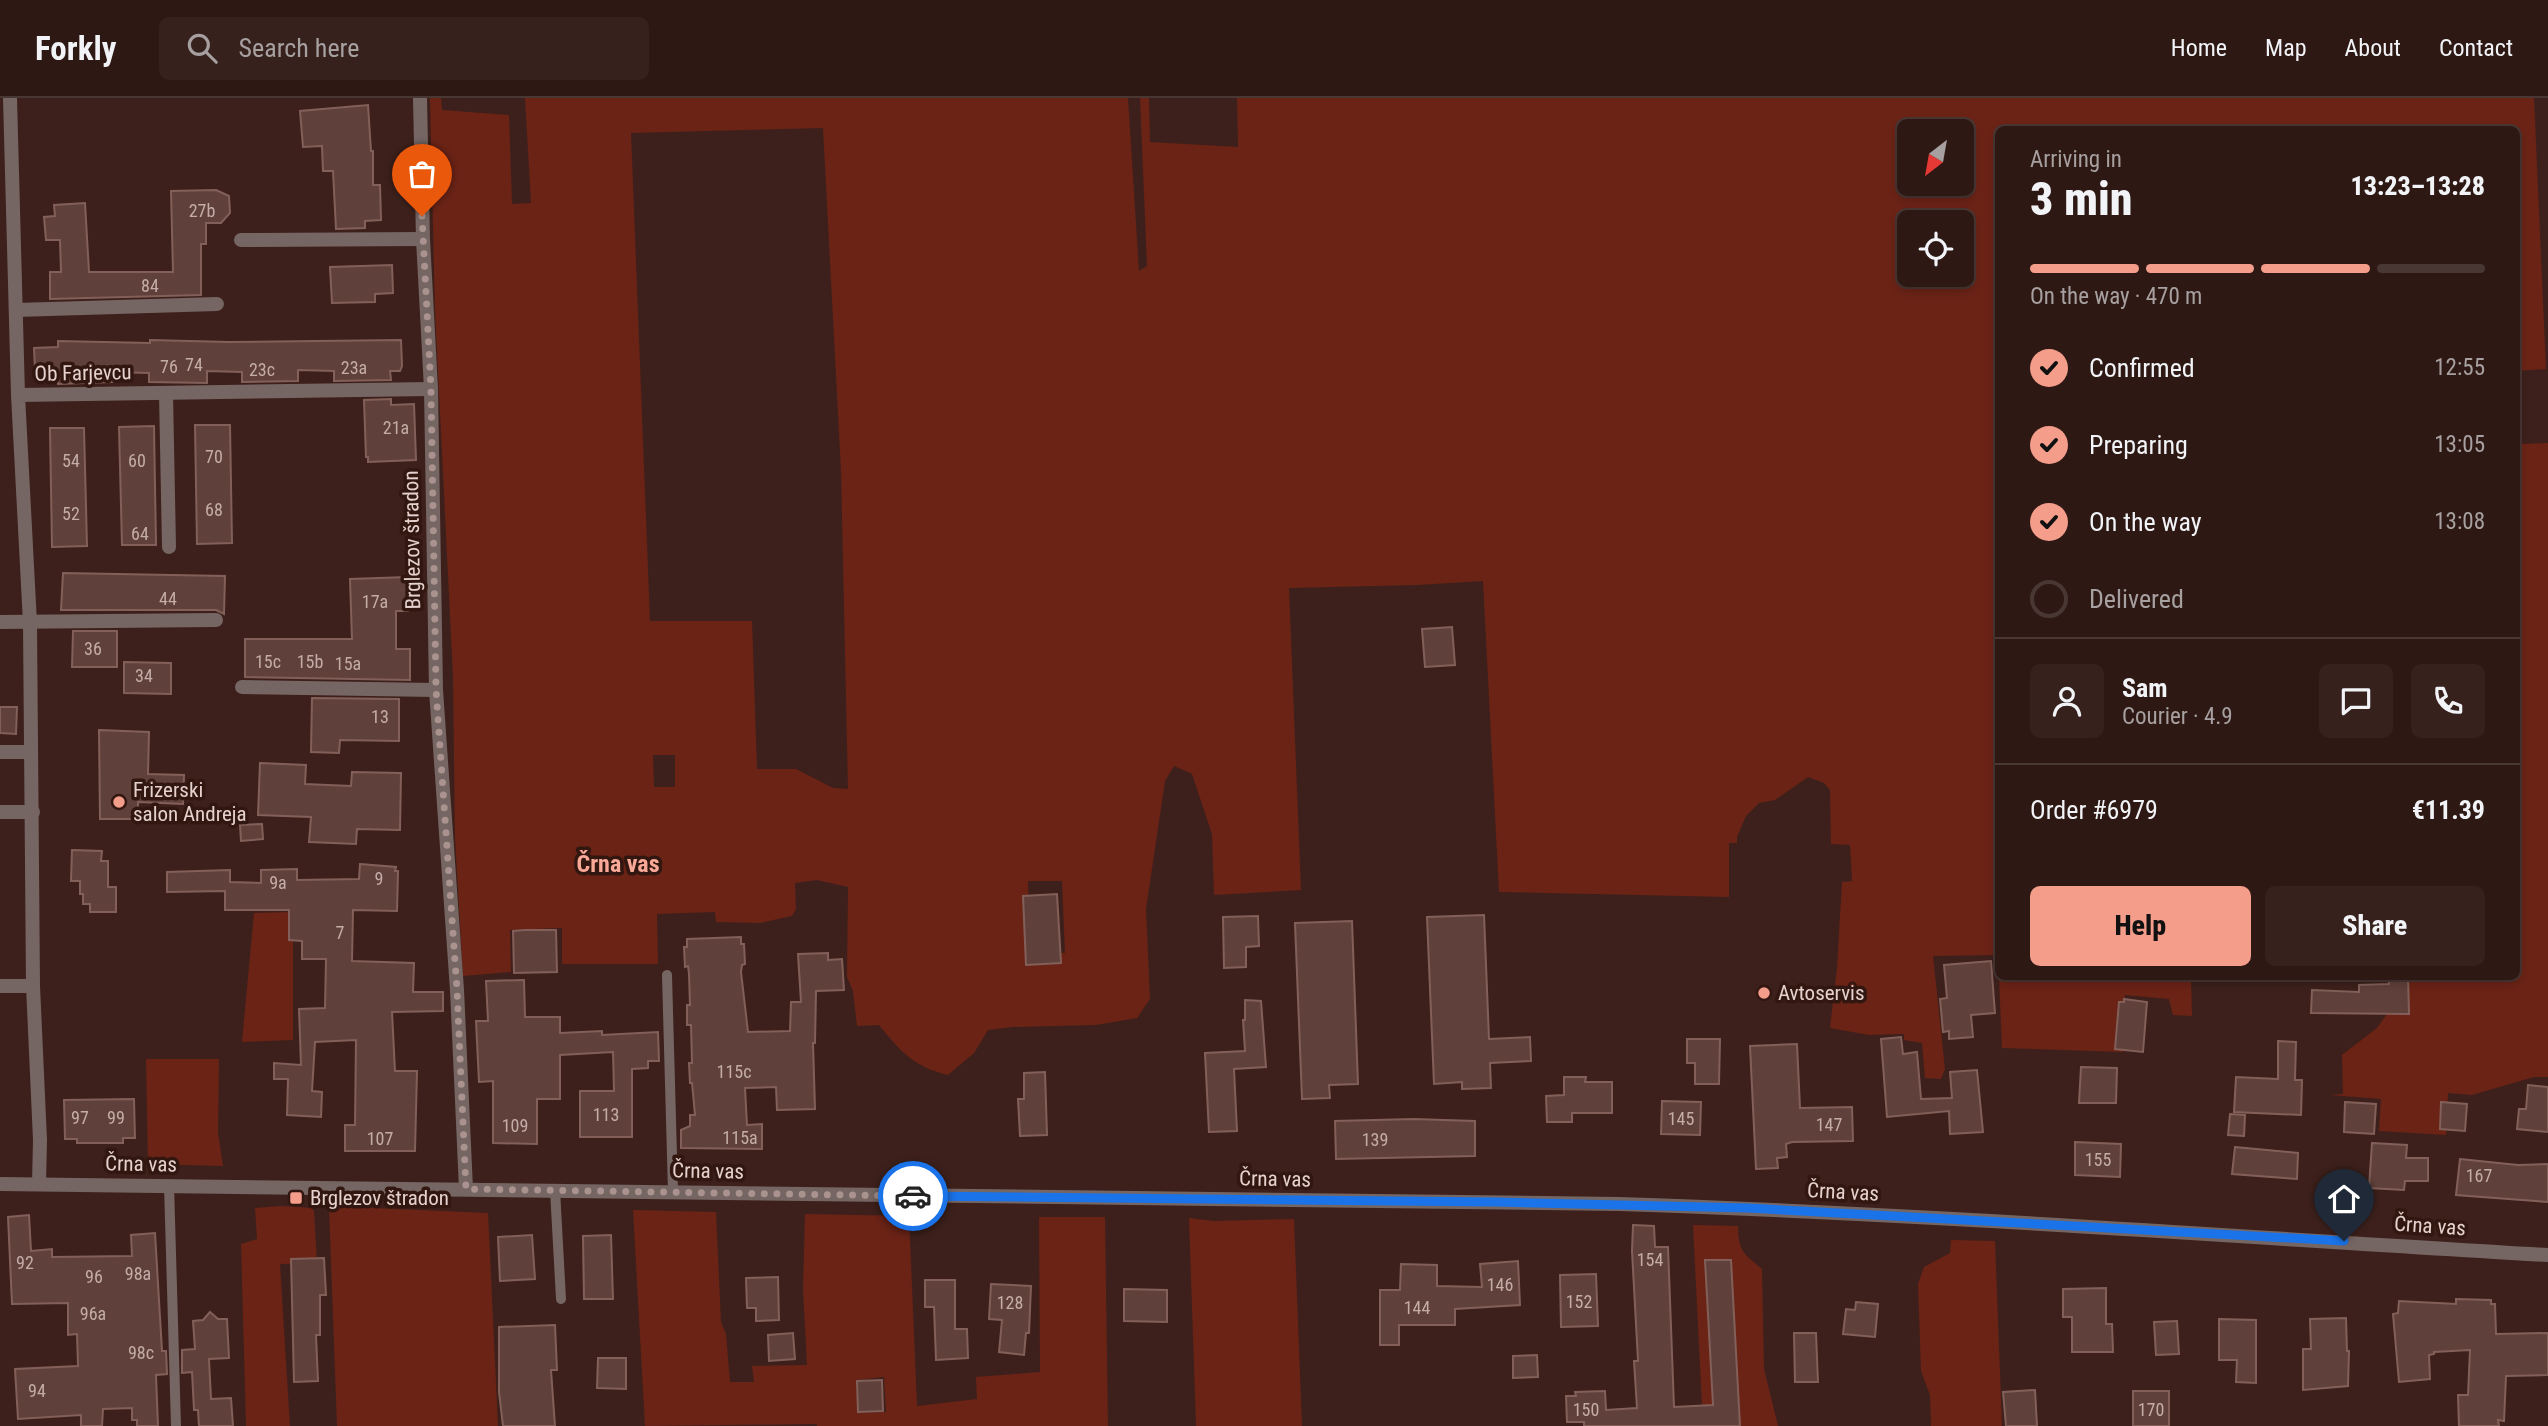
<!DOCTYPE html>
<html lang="en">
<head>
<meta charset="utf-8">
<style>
	body { margin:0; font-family:"Roboto Condensed",sans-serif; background:#36211d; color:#f1f3f6; height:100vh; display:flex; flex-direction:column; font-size:26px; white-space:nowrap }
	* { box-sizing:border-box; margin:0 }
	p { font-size:23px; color:#a7a0a0 }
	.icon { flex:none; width:38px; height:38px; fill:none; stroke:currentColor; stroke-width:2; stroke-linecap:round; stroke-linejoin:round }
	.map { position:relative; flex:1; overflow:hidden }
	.drawer { position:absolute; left:1995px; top:28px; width:525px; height:854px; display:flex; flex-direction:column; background:#2e1814; border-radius:10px; box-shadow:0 4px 10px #0003,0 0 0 2px #493734 }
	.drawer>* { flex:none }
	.needle { width:46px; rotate:211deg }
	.controls { position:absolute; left:1897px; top:21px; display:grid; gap:14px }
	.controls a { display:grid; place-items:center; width:77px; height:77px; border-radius:10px; background:#2e1814; box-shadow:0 4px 10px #0003,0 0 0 2px #493734; font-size:35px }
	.pin { position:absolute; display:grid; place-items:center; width:60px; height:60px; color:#fff; margin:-72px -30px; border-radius:50% 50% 50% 0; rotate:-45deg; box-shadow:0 0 7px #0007 }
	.pin .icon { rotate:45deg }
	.courier { position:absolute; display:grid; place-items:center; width:70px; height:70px; margin:-35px; border:5px solid #1a73e8; border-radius:50%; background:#fff; color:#222; box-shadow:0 2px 9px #0007 }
	.headline em { font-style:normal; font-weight:800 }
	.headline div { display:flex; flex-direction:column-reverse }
	.headline { display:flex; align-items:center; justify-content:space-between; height:119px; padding:0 35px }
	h1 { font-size:46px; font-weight:800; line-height:52px }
	.bar { display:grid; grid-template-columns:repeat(4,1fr); gap:10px 7px; align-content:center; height:84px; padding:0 35px }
	.bar i { height:9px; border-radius:5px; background:#493734 }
	.bar .on { background:#f49d8b }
	.bar p { grid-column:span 4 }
	.line { display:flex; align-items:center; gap:18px; padding:0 35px; border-top:2px solid #493734 }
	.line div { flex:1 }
	.round { display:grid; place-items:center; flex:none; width:74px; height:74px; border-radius:10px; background:#36211d }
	ol { padding:0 35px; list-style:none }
	li { display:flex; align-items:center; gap:21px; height:77px }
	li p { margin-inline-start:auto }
	li .icon { padding:7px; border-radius:50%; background:#f49d8b; color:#111; stroke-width:4 }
	li:last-child { color:#a7a0a0 }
	li i { width:38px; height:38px; border:4px solid #493734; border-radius:50% }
	.primary-button { display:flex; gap:14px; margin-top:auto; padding:14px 35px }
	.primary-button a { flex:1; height:80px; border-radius:10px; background:#f49d8b; color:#111; font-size:28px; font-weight:800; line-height:80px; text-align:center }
	.primary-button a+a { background:#36211d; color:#f1f3f6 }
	header { display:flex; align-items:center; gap:42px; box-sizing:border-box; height:98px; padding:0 35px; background:#2e1814; border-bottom:2px solid #493734 }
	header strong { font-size:33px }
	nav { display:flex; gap:38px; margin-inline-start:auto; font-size:24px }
	.search { width:490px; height:63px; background:#36211d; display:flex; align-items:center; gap:18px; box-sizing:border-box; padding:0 24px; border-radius:10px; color:#a7a0a0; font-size:26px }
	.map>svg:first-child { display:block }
	.green { fill:#6b2316; fill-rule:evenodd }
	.building { fill:#60403a; stroke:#826059; stroke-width:2 }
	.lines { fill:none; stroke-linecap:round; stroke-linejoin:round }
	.service { stroke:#756663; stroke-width:10 }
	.minor { stroke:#756663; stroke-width:14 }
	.tertiary { stroke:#756663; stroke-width:14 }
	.done { stroke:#aa938f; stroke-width:7; stroke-dasharray:0 12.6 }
	.route { stroke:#1a73e8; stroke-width:9 }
	.poi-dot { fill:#f49d8b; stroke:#321711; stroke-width:2.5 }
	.labels { text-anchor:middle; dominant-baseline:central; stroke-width:7; stroke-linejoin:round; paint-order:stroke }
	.number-label { font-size:18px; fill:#c4ada8 }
	.street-label { font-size:21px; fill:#e5d1cd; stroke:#321711 }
	.poi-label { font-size:21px; fill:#e5d1cd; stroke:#321711; text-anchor:start }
	.quarter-label { font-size:24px; font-weight:bold; fill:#faa897; stroke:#321711 }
</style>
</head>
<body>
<header>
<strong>Forkly</strong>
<div class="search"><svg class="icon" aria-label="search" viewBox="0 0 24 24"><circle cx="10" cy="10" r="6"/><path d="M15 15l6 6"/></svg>Search here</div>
<nav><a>Home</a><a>Map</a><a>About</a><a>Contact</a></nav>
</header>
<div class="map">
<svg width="2548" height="1328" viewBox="0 0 2548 1328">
	<rect width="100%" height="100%" fill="#3d201b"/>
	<!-- green -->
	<g class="green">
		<path d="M430 0H441L442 12 509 17 512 106 531 105 525 0H1128L1139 173 1147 168 1140 0H1149L1150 44 1238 49 1237 0H2534L2546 271 2517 273 2516 32H1998V857L1933 858 1945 971 1941 981 1925 980 1922 945 1904 942V936L1869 937 1830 930 1837 870 1842 784 1852 783 1850 747 1831 746 1830 692 1824 685 1808 679 1775 702 1759 705 1746 718 1737 739V745H1729V799L1499 794 1483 483 1418 487 1289 490 1301 792 1214 797 1212 736 1192 676 1174 668 1165 683 1146 811 1150 901 1137 920 1096 927 1012 929 988 932 974 955 948 977C914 969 900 953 879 927L857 928 853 893 847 879 848 789 817 782 795 785 796 811 792 818 760 825 716 824 715 814 657 816 658 866H562V830L510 832 511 874 463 878 455 740 453 578 435 213ZM823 30 841 372 848 691 833 690 796 671H757L752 523H650L631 35ZM1909 33H1962V86H1909ZM1909 124H1962V177H1909ZM653 657H675V689H654ZM1028 783H1062L1065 855 1030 853Z"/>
		<path d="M2548 345V979H2534L2472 997 2448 995 2446 1037 2379 1033 2381 1001 2330 997 2343 996 2342 957 2377 930 2413 879 2516 878 2517 346Z"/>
		<path d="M293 814V942L242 944 254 815Z"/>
		<path d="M1999 879H2191L2192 918 2173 917 2169 901 2125 897 2123 954 2002 950Z"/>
		<path d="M146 961H219L218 1035 223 1068 148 1066Z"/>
		<path d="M281 1108 312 1110 314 1113 317 1165 280 1166 290 1328H246L241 1146 257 1141 255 1110Z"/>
		<path d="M329 1108 488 1115 498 1328H337Z"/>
		<path d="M633 1112 716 1114 721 1224 726 1236 730 1284H754L752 1268 807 1267 803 1191 805 1116 909 1118 917 1308 977 1301 976 1279 1040 1274 1039 1119H1105L1108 1328H817L816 1326 645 1328ZM884 1279 886 1314 858 1315 856 1282Z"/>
		<path d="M1189 1120 1214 1123 1294 1121 1302 1328H1196Z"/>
		<path d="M1693 1127 1738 1128C1738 1153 1744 1156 1762 1171L1764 1271 1778 1328H1703Z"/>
		<path d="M1951 1142 1995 1143 2002 1328H1931L1930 1297 1921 1273 1918 1186 1924 1169 1950 1155Z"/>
	</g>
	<!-- building -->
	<g class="building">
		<path d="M368 7 371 53H373V87H380L381 122 365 123V130L336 131 333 73H323L322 48 303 49 300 13Z"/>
		<path d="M216 92 229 98 230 115 221 125H206V146H201V197L50 201V174H61L60 142H46L44 119 55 118 54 107 85 105 89 174H173L171 93Z"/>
		<path d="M392 167 393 195 375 196V204L332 205 330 169Z"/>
		<path d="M150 242 229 244 401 242 402 268 400 273H390L391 282 334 283V273L298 272V283L242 284V274L207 273V285L149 284V275L112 274V284L58 286 57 271H35L34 250 58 249V243L150 245Z"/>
		<path d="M391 301V307L414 306 416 362 368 364V359H366L364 302Z"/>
		<path d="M195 327H230L232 445 197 446Z"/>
		<path d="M154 328 156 447H122L119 329Z"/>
		<path d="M50 330H84L87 448 52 449Z"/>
		<path d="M63 475 225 478 224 516 216 512H61Z"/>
		<path d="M407 479 408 513H396V551H410V582L245 579V541H352L350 481Z"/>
		<path d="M1452 529 1455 567 1425 569 1422 531Z"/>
		<path d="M73 533H117V569H72Z"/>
		<path d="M124 564 171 565V596L124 595Z"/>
		<path d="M312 600 399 601V643L340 642 339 655 311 654Z"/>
		<path d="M0 609H17L16 636 0 635Z"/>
		<path d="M99 632 149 634 148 676 184 677 183 706 138 704V721H100Z"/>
		<path d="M260 665 306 667 305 686 351 688 352 674 401 675 400 732 357 731 356 746 309 744 311 719 258 717Z"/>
		<path d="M262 726 263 741 241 743 240 727Z"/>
		<path d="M72 752 102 753 101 763H108V789H116V814H90V806H83V796H80V783H71Z"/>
		<path d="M360 766 396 769 395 773H398L397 813 353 812 352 863 414 865 413 894H443V913L392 914 395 973H417L415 1053H345V1027H355L356 942 315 944 312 993 322 994 321 1019 287 1017 288 981H274V965L301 967 299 911 325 910 326 861H302V843L289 842V812H225V793L167 794V774L230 772V784L261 785V772L297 771V782L359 781Z"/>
		<path d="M1057 796 1061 865 1026 867 1023 798Z"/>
		<path d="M1484 817 1489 941 1530 939 1531 963 1490 965 1491 990 1462 991V984L1434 986 1427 819Z"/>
		<path d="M1258 818 1259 848 1246 849V869L1224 870 1223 819Z"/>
		<path d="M1352 823 1358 986 1329 987 1330 1000 1302 1001 1295 825Z"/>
		<path d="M525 832H556L557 874 514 875 513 833Z"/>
		<path d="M741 839V846H744L745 866 742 867 741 874 748 934 790 933 791 904H801L798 856 828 855V862L842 861 844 892 816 893 815 945H813L815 1011 777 1012 776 989 745 990 747 1027 762 1026V1051L681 1050V1032L690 1028V1017H695L692 985H690L689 965H692L691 927H687V907H690L689 876 688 868 685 869 684 849H687V841Z"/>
		<path d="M1991 863 1995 915 1971 917 1973 939 1949 941V933L1943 934 1940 901 1947 900 1944 867Z"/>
		<path d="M2388 878H2408L2409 916 2311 915 2312 892 2359 894V887L2389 886Z"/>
		<path d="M524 882 525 919H560V935L602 933V937L658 934 659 963H648V970L632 971V1039H580V993H614L613 954 560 957V1001H537V1046L493 1045V983L479 984 476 923H488L486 883Z"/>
		<path d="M2124 901 2147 904 2143 954 2115 951 2119 904H2124Z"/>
		<path d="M1245 902 1261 903 1266 969 1234 971 1237 1033 1209 1034 1205 955 1245 953 1243 922H1245Z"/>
		<path d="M1901 939 1903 956 1917 954 1921 1001 1952 1000 1950 974 1977 972 1983 1034 1950 1036 1949 1013 1887 1019 1881 941Z"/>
		<path d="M1687 941H1720L1719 986H1695V965H1687Z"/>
		<path d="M2278 943 2296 944 2295 982H2302L2301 1017 2234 1014 2236 979 2278 981Z"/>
		<path d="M1797 946 1800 1010 1852 1009 1853 1043 1792 1044 1786 1046 1787 1059 1777 1060 1778 1070 1756 1071 1750 948Z"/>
		<path d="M2081 969 2117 970 2116 1005H2079Z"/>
		<path d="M1045 974 1047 1037 1020 1038 1018 1001H1024V975Z"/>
		<path d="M1564 979H1586L1585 984H1612V1015H1572V1024H1547L1546 998 1564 997Z"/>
		<path d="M2528 987 2548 989V1034L2517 1031 2519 1011H2526Z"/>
		<path d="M134 1001 135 1040H123V1045H77V1041H65L64 1002Z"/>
		<path d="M1662 1003 1701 1004 1700 1037 1661 1036Z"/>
		<path d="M2345 1004 2376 1006 2374 1036 2344 1034Z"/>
		<path d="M2441 1004 2467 1006 2465 1033 2440 1031Z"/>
		<path d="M2230 1016 2245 1017 2244 1038 2228 1037Z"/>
		<path d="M1414 1021 1475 1023V1058L1336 1061 1335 1023Z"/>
		<path d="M2075 1044 2121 1046 2120 1079 2075 1077Z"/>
		<path d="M2372 1045 2407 1047 2406 1060H2428V1083H2405L2404 1092 2369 1090Z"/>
		<path d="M2235 1049 2298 1055 2297 1081 2232 1076Z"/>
		<path d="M2460 1061 2518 1067 2548 1066V1104L2456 1097Z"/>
		<path d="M29 1117 31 1153 52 1151V1159L132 1158 131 1137 155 1135 162 1253H166L167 1276 156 1277 158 1328H137V1322H132V1310L103 1311 102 1328H81V1317L18 1321 15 1271 78 1268 77 1236 68 1237V1205L12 1206 8 1119Z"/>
		<path d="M1633 1127 1654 1128 1655 1149H1668L1674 1309 1713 1307 1705 1162H1731L1740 1328H1584V1324H1567L1566 1298H1576L1575 1294 1605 1293 1606 1312 1637 1310 1634 1263H1638L1632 1153Z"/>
		<path d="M532 1137 535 1181 500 1183 498 1139Z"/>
		<path d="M611 1137 613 1201H584L583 1138Z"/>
		<path d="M324 1160 326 1197H320V1237H316L318 1283 294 1284 291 1161Z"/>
		<path d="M1518 1163 1520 1207 1455 1211V1227H1399V1247H1380V1192H1400L1401 1166 1437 1167V1188L1482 1189 1480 1166Z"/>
		<path d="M1596 1176 1598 1228 1561 1229 1560 1177Z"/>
		<path d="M778 1179 779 1222 756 1223V1210H747L746 1180Z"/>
		<path d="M925 1182H955V1231H967L968 1260 936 1262 934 1209H925Z"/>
		<path d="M991 1186 1031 1188 1029 1235H1026L1024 1257 999 1254 1002 1222 989 1221Z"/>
		<path d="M2106 1190V1226H2112L2113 1254H2072V1219H2063V1191Z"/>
		<path d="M1124 1191 1167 1192V1224L1124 1223Z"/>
		<path d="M2456 1201 2491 1202V1206H2495L2496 1236 2548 1235V1277L2506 1278 2504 1323 2498 1322 2499 1328H2459L2458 1297H2468L2470 1252 2434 1254V1256L2429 1257 2430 1281 2399 1284 2393 1216 2398 1215 2399 1203 2456 1206Z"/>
		<path d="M1856 1204 1878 1206 1875 1239 1843 1236 1846 1211 1855 1212Z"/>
		<path d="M210 1214 218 1221H227L229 1260 209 1261 211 1301 231 1300 233 1328H199L198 1312H194L192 1274 182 1275V1252L195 1251 193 1223 203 1222Z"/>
		<path d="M2346 1220 2347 1253H2349L2348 1288 2303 1292V1251H2311L2310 1221Z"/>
		<path d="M2219 1221 2256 1222V1285L2236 1284 2237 1262H2219Z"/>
		<path d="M2177 1223 2179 1256 2156 1257 2154 1224Z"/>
		<path d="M555 1227 557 1272H551L555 1328H503L499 1294V1229Z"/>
		<path d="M793 1235 795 1261 769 1263 768 1237Z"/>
		<path d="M1794 1235H1816L1818 1284H1795Z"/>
		<path d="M1537 1257 1538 1279 1513 1280V1258Z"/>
		<path d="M598 1260H626V1291L597 1290Z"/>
		<path d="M882 1282 883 1313 858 1314 857 1283Z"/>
		<path d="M2035 1292 2037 1328H2006L2003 1294Z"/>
		<rect x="2133" y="1293" width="36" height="35"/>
	</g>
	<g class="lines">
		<!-- service -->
		<g class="service">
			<path d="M667 877 673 1094"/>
			<path d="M169 1087 176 1328"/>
			<path d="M555 1092 561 1201"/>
		</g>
		<!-- minor -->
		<g class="minor">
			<path d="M10 0 18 297"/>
			<path d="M420 0 423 141 431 291 436 592 457 892 466 1091"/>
			<path d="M241 142 423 141"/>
			<path d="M16 212 217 206"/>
			<path d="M166 295 169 449"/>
			<path d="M0 524 216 522"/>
			<path d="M242 589 436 592"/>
			<path d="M0 654H30"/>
			<path d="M0 714H33"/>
			<path d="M0 888H33"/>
			<path d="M39 1086 40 1042 33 888 30 525 18 297 431 291"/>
		</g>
		<!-- tertiary -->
		<path class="tertiary" d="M0 1086 1619 1106C1929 1116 2238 1139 2548 1157"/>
	</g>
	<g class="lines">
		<!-- done -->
		<path class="done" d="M422 118 431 291 436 592 457 892 466 1091 913 1098"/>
		<!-- route -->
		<path class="route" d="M913 1098 1496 1104 1748 1110 2344 1143"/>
	</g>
	<!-- markers -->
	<g class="poi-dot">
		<circle cx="119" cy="704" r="7"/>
		<circle cx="1764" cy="895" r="7"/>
		<rect x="289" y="1093" width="14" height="14" rx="3.5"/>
	</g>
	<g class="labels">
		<!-- number labels -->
		<g class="number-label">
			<text x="202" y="112">27b</text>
			<text x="150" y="187">84</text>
			<text x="194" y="266">74</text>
			<text x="169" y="268">76</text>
			<text x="354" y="269">23a</text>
			<text x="262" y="271">23c</text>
			<text x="396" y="329">21a</text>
			<text x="214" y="358">70</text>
			<text x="71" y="362">54</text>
			<text x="137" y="362">60</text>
			<text x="214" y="411">68</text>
			<text x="71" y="415">52</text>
			<text x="140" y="435">64</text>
			<text x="168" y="500">44</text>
			<text x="375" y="503">17a</text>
			<text x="93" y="550">36</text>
			<text x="268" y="563">15c</text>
			<text x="310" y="563">15b</text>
			<text x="348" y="565">15a</text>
			<text x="144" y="577">34</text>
			<text x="380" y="618">13</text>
			<text x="379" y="780">9</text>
			<text x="278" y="784">9a</text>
			<text x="340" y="834">7</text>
			<text x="734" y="973">115c</text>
			<text x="606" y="1016">113</text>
			<text x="80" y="1019">97</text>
			<text x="116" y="1019">99</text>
			<text x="1681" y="1020">145</text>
			<text x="1829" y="1026">147</text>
			<text x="515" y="1027">109</text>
			<text x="740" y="1039">115a</text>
			<text x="380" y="1040">107</text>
			<text x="1375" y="1041">139</text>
			<text x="2098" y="1061">155</text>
			<text x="2479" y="1077">167</text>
			<text x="1650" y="1161">154</text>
			<text x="25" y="1164">92</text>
			<text x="138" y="1175">98a</text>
			<text x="94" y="1178">96</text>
			<text x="1500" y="1186">146</text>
			<text x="1579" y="1203">152</text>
			<text x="1010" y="1204">128</text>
			<text x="1417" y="1209">144</text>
			<text x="93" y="1215">96a</text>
			<text x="141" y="1254">98c</text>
			<text x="37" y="1292">94</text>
			<text x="1586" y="1311">150</text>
			<text x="2151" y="1311">170</text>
		</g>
		<!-- street labels -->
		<g class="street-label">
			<text transform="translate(83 275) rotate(-1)">Ob Farjevcu</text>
			<text transform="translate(412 442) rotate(-91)">Brglezov štradon</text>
			<text transform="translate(141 1066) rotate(1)">Črna vas</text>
			<text transform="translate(708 1073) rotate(1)">Črna vas</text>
			<text transform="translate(1275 1081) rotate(1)">Črna vas</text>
			<text transform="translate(1843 1094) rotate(3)">Črna vas</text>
			<text transform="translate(2430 1128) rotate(4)">Črna vas</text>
		</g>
		<!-- poi labels -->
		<g class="poi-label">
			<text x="133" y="692">Frizerski<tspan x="133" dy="24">salon Andreja</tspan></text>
			<text x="1778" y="895">Avtoservis</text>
			<text x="310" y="1100">Brglezov štradon</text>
		</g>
		<!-- quarter labels -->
		<g class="quarter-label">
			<text x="618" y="766">Črna vas</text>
		</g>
	</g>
</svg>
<div class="controls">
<a><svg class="needle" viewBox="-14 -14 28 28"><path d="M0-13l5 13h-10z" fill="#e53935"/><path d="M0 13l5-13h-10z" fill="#a7a0a0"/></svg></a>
<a><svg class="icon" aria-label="locate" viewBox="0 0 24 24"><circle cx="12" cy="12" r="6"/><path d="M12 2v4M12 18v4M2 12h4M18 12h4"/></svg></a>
</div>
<div class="pin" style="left:422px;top:118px;background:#ea580c"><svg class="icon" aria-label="bag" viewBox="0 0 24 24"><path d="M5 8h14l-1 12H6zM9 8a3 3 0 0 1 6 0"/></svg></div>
<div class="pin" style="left:2344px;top:1143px;background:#1f2937"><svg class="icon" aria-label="home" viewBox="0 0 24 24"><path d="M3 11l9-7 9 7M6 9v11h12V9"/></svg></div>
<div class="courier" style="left:913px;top:1098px"><svg class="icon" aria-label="car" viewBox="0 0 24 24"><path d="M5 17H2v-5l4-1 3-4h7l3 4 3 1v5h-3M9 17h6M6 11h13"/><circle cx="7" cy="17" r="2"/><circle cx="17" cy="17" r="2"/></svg></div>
<section class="drawer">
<div class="headline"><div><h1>3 min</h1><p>Arriving in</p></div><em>13:23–13:28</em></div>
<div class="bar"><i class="on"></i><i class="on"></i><i class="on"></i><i></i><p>On the way · 470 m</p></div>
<ol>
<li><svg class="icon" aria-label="check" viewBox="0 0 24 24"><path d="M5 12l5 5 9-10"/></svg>Confirmed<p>12:55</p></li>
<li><svg class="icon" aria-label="check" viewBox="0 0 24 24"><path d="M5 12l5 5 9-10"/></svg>Preparing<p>13:05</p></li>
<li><svg class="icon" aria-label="check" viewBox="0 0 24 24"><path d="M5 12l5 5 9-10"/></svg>On the way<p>13:08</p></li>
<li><i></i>Delivered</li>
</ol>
<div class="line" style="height:126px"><a class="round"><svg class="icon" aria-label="person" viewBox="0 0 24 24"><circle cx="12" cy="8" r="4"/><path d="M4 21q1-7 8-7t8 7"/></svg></a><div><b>Sam</b><p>Courier · 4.9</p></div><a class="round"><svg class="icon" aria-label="chat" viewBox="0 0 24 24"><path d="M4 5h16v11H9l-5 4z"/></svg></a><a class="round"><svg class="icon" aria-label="phone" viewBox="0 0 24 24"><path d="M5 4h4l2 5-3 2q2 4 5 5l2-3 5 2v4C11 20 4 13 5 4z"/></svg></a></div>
<div class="line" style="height:91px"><div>Order #6979</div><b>€11.39</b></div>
<div class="primary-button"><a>Help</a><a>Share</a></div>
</section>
</div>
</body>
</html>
